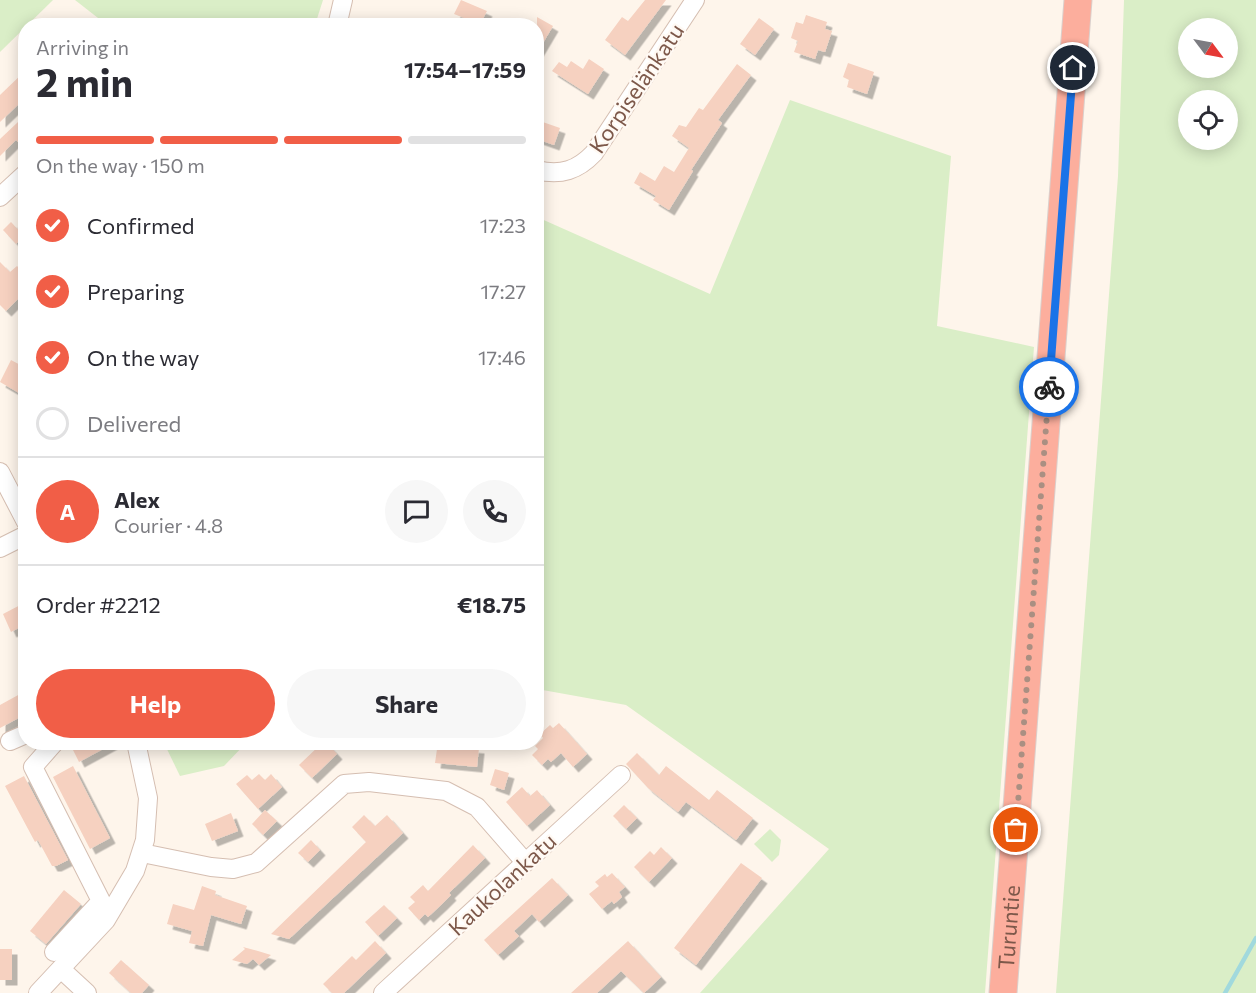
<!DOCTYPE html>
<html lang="en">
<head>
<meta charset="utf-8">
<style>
	body { margin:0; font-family:Commissioner,sans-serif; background:#f7f7f7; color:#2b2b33; height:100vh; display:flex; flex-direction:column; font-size:22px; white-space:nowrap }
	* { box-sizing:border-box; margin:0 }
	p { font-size:20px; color:#7c7c81 }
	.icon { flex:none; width:33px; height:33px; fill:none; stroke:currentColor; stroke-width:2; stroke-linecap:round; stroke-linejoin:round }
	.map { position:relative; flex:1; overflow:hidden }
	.drawer { position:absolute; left:18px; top:18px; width:526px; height:732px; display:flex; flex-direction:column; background:#fff; border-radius:24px; box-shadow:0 3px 15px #0003 }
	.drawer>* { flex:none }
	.needle { width:39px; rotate:122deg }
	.tools { position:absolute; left:1178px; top:18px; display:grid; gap:12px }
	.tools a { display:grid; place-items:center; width:60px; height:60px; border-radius:50%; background:#fff; box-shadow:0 3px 15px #0003; font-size:30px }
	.pin { position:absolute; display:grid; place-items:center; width:51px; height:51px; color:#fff; margin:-26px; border:3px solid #fff; border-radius:50%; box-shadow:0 2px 6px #0007 }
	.courier { position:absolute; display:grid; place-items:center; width:60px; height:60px; margin:-30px; border:4px solid #1a73e8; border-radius:50%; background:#fff; color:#222; box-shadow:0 2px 8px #0007 }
	.overview em { font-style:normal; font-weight:700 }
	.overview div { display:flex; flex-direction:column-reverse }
	.overview { display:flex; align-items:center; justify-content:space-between; height:102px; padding:0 18px }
	h1 { font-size:39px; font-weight:700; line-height:45px }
	.bar { display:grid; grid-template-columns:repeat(4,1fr); gap:9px 6px; align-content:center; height:72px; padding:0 18px }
	.bar i { height:8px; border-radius:4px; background:#e1e1e2 }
	.bar .current { background:#f15e47 }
	.bar p { grid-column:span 4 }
	.line { display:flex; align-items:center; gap:15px; padding:0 18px; border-top:2px solid #e1e1e2 }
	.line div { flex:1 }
	.round { display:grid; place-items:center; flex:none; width:63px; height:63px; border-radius:32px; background:#f7f7f7 }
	ol { padding:0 18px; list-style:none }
	li { display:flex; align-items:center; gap:18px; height:66px }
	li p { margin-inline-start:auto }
	li .icon { padding:6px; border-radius:50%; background:#f15e47; color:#fff; stroke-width:4 }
	li:last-child { color:#7c7c81 }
	li i { width:33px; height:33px; border:3px solid #e1e1e2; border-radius:50% }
	.primary-button { display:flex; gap:12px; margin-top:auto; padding:12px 18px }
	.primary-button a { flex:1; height:69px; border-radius:36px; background:#f15e47; color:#fff; font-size:24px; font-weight:700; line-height:69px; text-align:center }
	.primary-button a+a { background:#f7f7f7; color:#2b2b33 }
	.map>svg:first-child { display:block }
	.green { fill:#daeec7; fill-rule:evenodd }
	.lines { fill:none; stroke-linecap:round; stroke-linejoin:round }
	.stream { stroke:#a1d9dd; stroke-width:4.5 }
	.building { fill:#f6d1c0; filter:url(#shadow) }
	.minor-casing { stroke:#d5beb1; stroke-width:20 }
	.highway-casing { stroke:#dbd0cc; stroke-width:29 }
	.minor { stroke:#fff; stroke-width:18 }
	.highway { stroke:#fcae9d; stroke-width:27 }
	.done { stroke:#aa8f82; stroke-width:6; stroke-dasharray:0 10.8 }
	.route { stroke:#1a73e8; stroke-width:8 }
	.labels { text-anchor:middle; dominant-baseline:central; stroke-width:4.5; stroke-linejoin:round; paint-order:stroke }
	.street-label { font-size:22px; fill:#7d584a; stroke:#fff9f3 }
</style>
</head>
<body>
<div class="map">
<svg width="1256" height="993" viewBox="0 0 1256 993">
	<defs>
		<filter id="shadow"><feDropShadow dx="5.5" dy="5.5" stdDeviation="0" flood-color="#0004"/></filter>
	</defs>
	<rect width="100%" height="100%" fill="#fef5eb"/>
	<!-- green -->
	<g class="green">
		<path d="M0 0H53L0 52Z"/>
		<path d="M75 0H323L315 25H107Z"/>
		<path d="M1124 0H1256V993H1056L1118 176ZM1188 28H1227V68H1188ZM1188 100H1227V140H1188Z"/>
		<path d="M790 100 951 156 937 326 1034 347 985 993H700L829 849 626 705 537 689V217L710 294Z"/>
		<path d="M164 743H246L224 766 180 776Z"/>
		<path d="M770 829 781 840 779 855 772 862 754 844Z"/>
	</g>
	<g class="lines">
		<!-- stream -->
		<path class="stream" d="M1225 993 1256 938"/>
	</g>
	<!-- building -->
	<g class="building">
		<path d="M461 0 487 11 479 26H460L464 18 454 14Z"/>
		<path d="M645 0H666L625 55 605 40 622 17 628 21Z"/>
		<path d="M806 15 827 22 825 29 832 31 825 52 818 50 815 59 794 52 798 41 791 38 796 22 803 24Z"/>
		<path d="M537 17 553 26 537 53Z"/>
		<path d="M759 18 774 29 755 55 740 44Z"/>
		<path d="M589 59 604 69 588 94 552 71 559 62 567 67 571 61 583 69Z"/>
		<path d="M848 63 874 72 867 94 847 87 849 80 843 77Z"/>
		<path d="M737 64 751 75 718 120 722 123 691 170 693 171 669 210 653 200 656 196 634 183 640 172 655 181 664 166 674 172 689 148 672 136 679 125 686 127 699 108 703 110Z"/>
		<path d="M26 70V97L0 122V95Z"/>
		<path d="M537 120 560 128 554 145 537 139Z"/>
		<path d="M18 122 26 130V138L19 143 16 140 0 156V139Z"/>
		<path d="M11 222 24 236 16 244 3 230Z"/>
		<path d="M0 262 10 272 17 266 26 275V291L6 311 0 305Z"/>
		<path d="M11 360 26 368V397L0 382Z"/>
		<path d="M26 602V624L11 632 3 614Z"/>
		<path d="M20 694 26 704V714L0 728V705Z"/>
		<path d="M559 723 587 754 573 767 561 753 551 762 548 759 542 765 532 755 538 749 535 746 543 738 540 734 550 725 553 728Z"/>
		<path d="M77 742H116L79 762 71 746Z"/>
		<path d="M323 742H326L337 754 312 778 299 765Z"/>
		<path d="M438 742H455L454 746 479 748 477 767 435 763Z"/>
		<path d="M637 753 659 775 666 766 709 800 717 790 753 818 736 840 686 802 678 812 648 788 626 764Z"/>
		<path d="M73 766 110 838 90 849 53 777Z"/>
		<path d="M495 769 509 773 504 790 490 785Z"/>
		<path d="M259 774 265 780 271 774 282 787 258 809 236 784 247 775 252 780Z"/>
		<path d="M24 776 68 860 56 866H52L38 840 35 842 5 786Z"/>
		<path d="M522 787 530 796 537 790 550 805 527 826 506 802Z"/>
		<path d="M624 805 637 818 626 829 613 816Z"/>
		<path d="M265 810 277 821 263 835 252 824Z"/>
		<path d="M231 813 238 831 212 841 205 824Z"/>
		<path d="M364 815 375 826 387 815 403 833 289 939 271 934 366 842 352 827Z"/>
		<path d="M311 840 320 850 308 862 298 853Z"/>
		<path d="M473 845 485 858 449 893 451 895 441 905 428 917 425 914 419 920 408 908 415 902 410 897 423 885 428 891Z"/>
		<path d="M661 847 672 858 649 882 634 867 650 851 654 855Z"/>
		<path d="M741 863 762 878 696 965 674 948Z"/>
		<path d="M612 873 625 887 619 892 622 897 614 904 612 901 602 909 589 894 599 886 595 882 605 874 607 877Z"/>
		<path d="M552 878 568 895 539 922 532 914 514 931 519 936 498 955 484 940Z"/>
		<path d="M202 886 216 891 215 895 247 906 241 924 211 915 203 946 189 943 192 931 167 924 173 904 194 910Z"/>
		<path d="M64 890 81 904 46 944 30 931Z"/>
		<path d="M384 905 397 918 378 936 365 922Z"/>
		<path d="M375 941 386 953 344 993H332L323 984 352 956 356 960Z"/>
		<path d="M628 941 661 977 644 993 621 971 597 993H571Z"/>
		<path d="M243 947 258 951 271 955 259 965 253 959 247 964 232 960 245 949Z"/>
		<rect x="0" y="949" width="12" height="31"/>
		<path d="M121 960 149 985 142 993H131L109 973Z"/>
	</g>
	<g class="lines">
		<!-- minor casing -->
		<g class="minor-casing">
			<g id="minor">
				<path d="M337 26 343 0"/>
				<path d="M537 170C561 176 578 170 594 153L695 0"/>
				<path d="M0 197 26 173"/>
				<path d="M0 472 26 522"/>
				<path d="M0 548 26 535"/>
				<path d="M10 741 26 734"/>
				<path d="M142 853 211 867 233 869 256 863 344 784 369 782 446 791 477 807 525 862"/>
				<path d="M54 952 101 901 33 767 55 742"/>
				<path d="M62 970 87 993"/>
				<path d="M38 993 106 920 135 871 145 840 148 798 136 742"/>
				<path d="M383 993 621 775"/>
			</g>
		</g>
		<!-- highway casing -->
		<g class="highway-casing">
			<g id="highway">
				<path id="s1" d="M1003 993 1078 0"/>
			</g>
		</g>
		<!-- minor -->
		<use href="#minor" class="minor"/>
		<!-- highway -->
		<use href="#highway" class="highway"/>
	</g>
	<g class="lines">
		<!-- done -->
		<path class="done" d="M1016 830 1049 387"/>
		<!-- route -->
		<path class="route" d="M1049 387 1073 68"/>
	</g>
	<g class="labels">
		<!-- street labels -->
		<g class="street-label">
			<text transform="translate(636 88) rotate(-56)">Korpiselänkatu</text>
			<text transform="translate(502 884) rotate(-43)">Kaukolankatu</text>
			<text stroke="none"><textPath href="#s1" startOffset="66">Turuntie</textPath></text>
		</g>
	</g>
</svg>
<div class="tools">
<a><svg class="needle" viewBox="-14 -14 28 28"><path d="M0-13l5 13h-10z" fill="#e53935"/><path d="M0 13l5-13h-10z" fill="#7c7c81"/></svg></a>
<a><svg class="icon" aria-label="locate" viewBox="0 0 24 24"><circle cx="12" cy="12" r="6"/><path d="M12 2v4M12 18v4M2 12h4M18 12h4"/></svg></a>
</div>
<div class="pin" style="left:1016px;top:830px;background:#ea580c"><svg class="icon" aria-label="bag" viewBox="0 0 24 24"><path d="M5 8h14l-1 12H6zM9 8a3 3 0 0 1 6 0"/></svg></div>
<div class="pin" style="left:1073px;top:68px;background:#1f2937"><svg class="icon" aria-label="home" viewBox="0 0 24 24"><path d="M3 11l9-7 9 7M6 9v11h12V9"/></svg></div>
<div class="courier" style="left:1049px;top:387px"><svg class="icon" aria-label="bike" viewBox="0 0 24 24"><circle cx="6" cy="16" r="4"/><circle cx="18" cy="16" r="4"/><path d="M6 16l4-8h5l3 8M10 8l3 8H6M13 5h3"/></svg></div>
<section class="drawer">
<div class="overview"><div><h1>2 min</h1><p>Arriving in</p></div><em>17:54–17:59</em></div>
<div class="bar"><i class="current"></i><i class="current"></i><i class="current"></i><i></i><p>On the way · 150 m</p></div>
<ol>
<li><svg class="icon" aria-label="check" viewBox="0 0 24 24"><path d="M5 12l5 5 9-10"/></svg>Confirmed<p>17:23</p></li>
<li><svg class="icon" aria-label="check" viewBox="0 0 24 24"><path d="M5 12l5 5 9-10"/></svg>Preparing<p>17:27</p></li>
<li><svg class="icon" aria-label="check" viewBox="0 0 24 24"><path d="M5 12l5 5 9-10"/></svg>On the way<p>17:46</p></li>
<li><i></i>Delivered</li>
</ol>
<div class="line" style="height:108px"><b class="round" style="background:#f15e47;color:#fff">A</b><div><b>Alex</b><p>Courier · 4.8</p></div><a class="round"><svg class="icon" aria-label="chat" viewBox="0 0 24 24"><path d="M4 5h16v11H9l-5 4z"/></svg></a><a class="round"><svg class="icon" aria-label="phone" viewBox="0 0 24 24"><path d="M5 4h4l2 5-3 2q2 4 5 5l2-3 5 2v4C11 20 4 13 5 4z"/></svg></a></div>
<div class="line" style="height:78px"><div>Order #2212</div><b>€18.75</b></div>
<div class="primary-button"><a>Help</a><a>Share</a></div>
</section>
</div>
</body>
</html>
